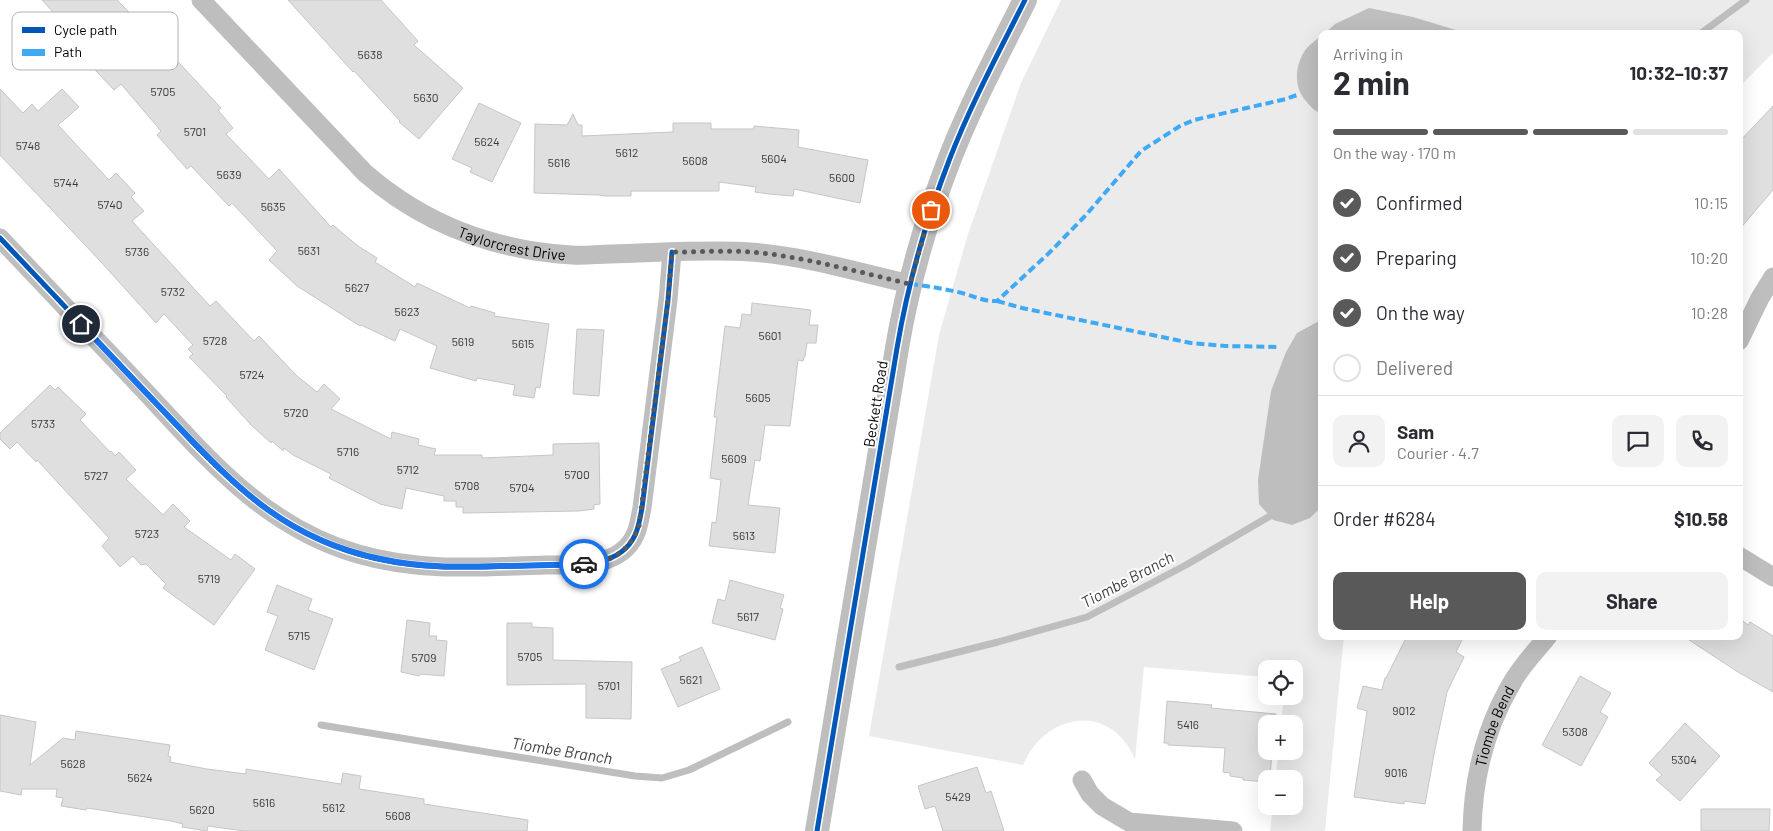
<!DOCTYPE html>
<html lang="en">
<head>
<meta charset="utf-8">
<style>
	body { margin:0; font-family:Barlow,sans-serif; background:#f2f2f3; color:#2b2b33; height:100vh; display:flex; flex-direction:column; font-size:19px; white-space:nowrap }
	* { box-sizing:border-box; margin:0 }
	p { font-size:16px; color:#7c7c81 }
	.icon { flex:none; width:28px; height:28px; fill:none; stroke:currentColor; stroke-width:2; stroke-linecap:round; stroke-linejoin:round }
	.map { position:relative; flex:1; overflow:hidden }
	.drawer { position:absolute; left:1318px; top:30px; width:425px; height:610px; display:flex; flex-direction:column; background:#fff; border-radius:10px; box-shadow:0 5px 20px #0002 }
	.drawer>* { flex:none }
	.fabs { position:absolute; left:1258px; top:660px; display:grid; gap:10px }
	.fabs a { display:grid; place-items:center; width:45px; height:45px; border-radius:10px; background:#fff; box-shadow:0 5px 20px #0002; font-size:25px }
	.pin { position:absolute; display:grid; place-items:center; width:42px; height:42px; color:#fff; margin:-21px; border:2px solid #fff; border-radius:50%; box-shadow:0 1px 5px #0007 }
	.courier { position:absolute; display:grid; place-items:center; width:50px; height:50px; margin:-25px; border:4px solid #1a73e8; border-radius:50%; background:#fff; color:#222; box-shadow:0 1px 6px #0007 }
	.head em { font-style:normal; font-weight:700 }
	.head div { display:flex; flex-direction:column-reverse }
	.head { display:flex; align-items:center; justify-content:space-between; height:85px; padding:0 15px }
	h1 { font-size:32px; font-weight:700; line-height:38px }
	.bar { display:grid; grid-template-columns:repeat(4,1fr); gap:8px 5px; align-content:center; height:60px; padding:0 15px }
	.bar i { height:6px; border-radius:4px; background:#e1e1e2 }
	.bar .current { background:#595959 }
	.bar p { grid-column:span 4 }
	.line { display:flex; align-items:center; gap:12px; padding:0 15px; border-top:1px solid #e1e1e2 }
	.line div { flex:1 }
	.round { display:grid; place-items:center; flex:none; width:52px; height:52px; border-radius:10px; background:#f2f2f3 }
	ol { padding:0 15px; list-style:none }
	li { display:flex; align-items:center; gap:15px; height:55px }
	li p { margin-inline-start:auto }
	li .icon { padding:5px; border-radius:50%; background:#595959; color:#fff; stroke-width:4 }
	li:last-child { color:#7c7c81 }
	li i { width:28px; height:28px; border:2px solid #e1e1e2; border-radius:50% }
	.cta { display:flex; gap:10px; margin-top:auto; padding:10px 15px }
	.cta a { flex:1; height:58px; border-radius:10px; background:#595959; color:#fff; font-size:20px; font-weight:700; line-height:58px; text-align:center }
	.cta a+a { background:#f2f2f3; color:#2b2b33 }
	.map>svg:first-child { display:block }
	.green { fill:#ebebeb }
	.water { fill:#bebebe }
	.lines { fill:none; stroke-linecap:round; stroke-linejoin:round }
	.stream { stroke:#bebebe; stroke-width:7 }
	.building { fill:#dfdfdf; stroke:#c6c6c6 }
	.minor { stroke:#bebebe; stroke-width:19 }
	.tertiary { stroke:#bebebe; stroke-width:24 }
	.quiet { stroke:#3fa9f5; stroke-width:4; stroke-dasharray:8 4; stroke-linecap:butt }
	.cycleway-casing { stroke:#fff; stroke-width:8 }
	.cycleway { stroke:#0057b8; stroke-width:5 }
	.done { stroke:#595959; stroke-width:5; stroke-dasharray:0 9 }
	.route { stroke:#1a73e8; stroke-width:6 }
	.labels { text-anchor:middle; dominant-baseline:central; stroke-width:4; stroke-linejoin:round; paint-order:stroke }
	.number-label { font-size:12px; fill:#383838 }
	.street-label { font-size:15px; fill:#000; stroke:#fff }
	.water-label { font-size:16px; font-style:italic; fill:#434343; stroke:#fff }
	.key { fill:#fff; stroke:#b2b2b2; stroke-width:1 }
	.key-label { font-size:14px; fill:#000 }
</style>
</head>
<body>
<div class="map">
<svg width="1773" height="831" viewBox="0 0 1773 831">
	<rect width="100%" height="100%" fill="#fff"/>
	<!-- green -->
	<path class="green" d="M1061 0H1773V53L1739 87V34H1321V636H1344L1325 831H1270L1273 806H1294V779H1276L1278 751H1294V724H1281L1284 696H1294V669H1266V677L1144 667 1135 759C1110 702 1046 712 1023 765L869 736 939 335 968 234 1021 83Z"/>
	<!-- water -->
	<g class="water">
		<path d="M1369 8 1413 17 1469 34H1324L1335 24Z"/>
		<path d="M1321 36V113C1314 111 1310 106 1306 101 1293 87 1295 64 1306 49 1310 44 1316 40 1321 36Z"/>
		<path d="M1321 320V507L1310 518 1292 525 1273 520 1259 504 1258 480 1271 391 1286 352 1297 333Z"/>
	</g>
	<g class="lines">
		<!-- stream -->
		<g class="stream">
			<path d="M1700 34 1746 0"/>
			<path d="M899 667 998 642 1087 617 1186 565 1277 512"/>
			<path d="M321 725 635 776 662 778 689 770 788 722"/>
		</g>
	</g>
	<!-- building -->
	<g class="building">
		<path d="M42 0H117L130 13 132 12 221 108 218 110 233 128 226 134 269 179 279 169 331 227 333 225 358 246 377 258 375 262 415 287 417 283 470 308 471 306 495 313 494 316 549 324 540 388 536 387 534 398 513 395 515 385 477 378 476 381 430 368 437 346 400 329 395 341 361 325 360 326 297 286 269 260 277 251 232 203 229 206 191 166 187 169 157 135 161 131 121 84 114 90 83 57 85 56 48 16 52 11Z"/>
		<path d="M288 0H381L418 41 414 45 463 88 419 139 399 122 400 121 354 71 353 72Z"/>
		<path d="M0 89 23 113 32 104 38 111 62 89 79 107 58 125 109 180 116 173 135 193 131 197 144 211 132 221 210 306 216 301 254 341 259 336 297 376 317 392 324 384 340 399 331 409 391 439 392 432 419 439 418 445 436 449 434 455H482V458L553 455V444L599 443 600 504 594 505V509L579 511 463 513V507H456V501H444V496L406 488 402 509 380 504 329 478 331 474 293 455 284 448 283 451 272 441 271 443 251 425 226 397 227 396 189 357 193 354 188 349 193 345 164 314 156 323 101 262 0 155Z"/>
		<path d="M479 103 521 123 492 182 470 172 472 168 452 159Z"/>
		<path d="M1773 106V190L1739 230V142Z"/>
		<path d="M573 114 578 125H582V136L673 132V123H711V129H754V126L799 130 798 147 868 160 860 203 794 189 793 196 769 194 755 192 756 187 719 182V191H631V196H604L599 195 534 193 535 124 567 125Z"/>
		<path d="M752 303 811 310 809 325H818L816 343H807L805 357H804L803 361 798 360 790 426 765 425 760 461 755 460 748 505 780 508 775 553 709 546 712 522 716 523 721 480 710 478 717 417H714L725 326 740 328 742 314 751 315Z"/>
		<path d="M577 329 604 330 599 396 573 394Z"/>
		<path d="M50 385 55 390 58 387 86 414 80 420 110 452 111 451 115 456 119 452 136 470 126 479 163 515 173 504 190 521 184 527 231 560 235 554 255 569 214 625 163 588 166 584 146 564 141 565 133 556 120 567 102 546 109 538 37 460 36 462 17 442 10 449 0 439V433Z"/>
		<path d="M730 580 784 595 780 608 783 609 775 640 712 623 718 599 725 601Z"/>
		<path d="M277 585 312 599 308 610 333 619 314 670 265 650 278 616 267 612Z"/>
		<path d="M1739 618 1748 625 1750 622 1773 636V692L1738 672 1683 636H1739Z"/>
		<path d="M407 620 430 623 429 636H437L436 640 447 641 444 676 420 674 419 676 401 672Z"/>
		<path d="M507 623H532V627L553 628V660L632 662 631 719 586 718V684L507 685Z"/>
		<path d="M1407 636H1464L1456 652 1464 657 1447 692 1435 749 1425 804 1404 801V804L1354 797 1367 711 1357 708 1363 686 1382 690 1385 678H1386Z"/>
		<path d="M702 647 720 689 678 707 661 669 681 661 679 657Z"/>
		<path d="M1580 676 1611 693 1600 712 1608 717 1581 766 1542 745Z"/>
		<path d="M1167 701 1212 705 1211 708 1276 714 1275 724H1266V751H1272L1270 779H1266V782L1243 780V778L1230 776V773L1223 772 1225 748 1168 745V743H1164Z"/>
		<path d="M0 715 36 722 30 765 63 738 75 740 76 731 170 745 168 756 171 757 170 762 207 769 246 774V769L341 784 343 773 361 776 359 789 424 799V804L528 820 527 831H244L208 826 207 831 182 827 183 824 171 821 87 808 86 810 61 806 63 798 56 797 57 789H22L21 795 0 791Z"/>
		<path d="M1685 723 1720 756 1680 801 1656 780 1662 775 1649 763Z"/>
		<path d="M977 767 986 793 991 791 1004 831H943L935 806 925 809 918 786Z"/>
		<path d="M1701 809H1770L1769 831H1701Z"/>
	</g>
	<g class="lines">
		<!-- minor -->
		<g class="minor">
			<path id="s1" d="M201 0 365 173C425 225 493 250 572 255 585 256 598 254 610 254 657 253 704 249 750 252 805 256 857 272 910 284"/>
			<path d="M0 238C47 288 94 338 141 387 205 455 263 527 358 554 419 572 482 567 545 565 576 565 620 568 635 535 639 527 640 517 642 508L668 300 672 252"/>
			<path d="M1739 341 1760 298 1773 277"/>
			<path d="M1739 556 1773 577"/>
			<path d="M1082 780 1090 794 1102 806 1129 822 1233 831"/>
			<path id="s2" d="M1472 831C1473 779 1486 726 1513 681 1522 665 1536 651 1548 636"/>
		</g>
		<!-- tertiary -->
		<path class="tertiary" d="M817 831 897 348C908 283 926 220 950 158 971 104 999 52 1025 0"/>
		<!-- quiet -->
		<g class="quiet">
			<path d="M910 284C928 286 945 289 962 293 974 296 985 302 997 301L1049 253 1086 215 1141 151 1180 126 1194 120 1286 99 1297 95"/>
			<path d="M997 301 1022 308 1191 343 1225 346 1277 347"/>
		</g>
		<!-- cycleway casing -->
		<g class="cycleway-casing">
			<g id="cycleway">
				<path d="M0 238C47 288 94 338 141 387 205 455 263 527 358 554 419 572 482 567 545 565 576 565 620 568 635 535 639 527 640 517 642 508L668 300 672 252"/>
				<path d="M817 831 897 348C908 283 926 220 950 158 971 104 999 52 1025 0"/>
			</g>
		</g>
		<!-- cycleway -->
		<use href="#cycleway" class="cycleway"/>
	</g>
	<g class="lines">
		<!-- done -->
		<path class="done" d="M584 564C612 562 629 552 639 526L668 300 672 252C699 252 726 250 752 252 806 257 858 272 910 284L931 210"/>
		<!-- route -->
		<path class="route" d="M81 324C113 358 145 392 177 425 240 491 288 540 381 559 421 568 460 567 501 566 529 566 556 565 584 564"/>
	</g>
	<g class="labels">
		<!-- number labels -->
		<g class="number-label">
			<text x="370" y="54">5638</text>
			<text x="163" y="91">5705</text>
			<text x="426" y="97">5630</text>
			<text x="195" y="131">5701</text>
			<text x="487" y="141">5624</text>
			<text x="28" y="145">5748</text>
			<text x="627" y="152">5612</text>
			<text x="774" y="158">5604</text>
			<text x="695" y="160">5608</text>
			<text x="559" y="162">5616</text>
			<text x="229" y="174">5639</text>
			<text x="842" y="177">5600</text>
			<text x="66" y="182">5744</text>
			<text x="110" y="204">5740</text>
			<text x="273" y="206">5635</text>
			<text x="309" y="250">5631</text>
			<text x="137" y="251">5736</text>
			<text x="357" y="287">5627</text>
			<text x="173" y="291">5732</text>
			<text x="407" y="311">5623</text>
			<text x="770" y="335">5601</text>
			<text x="215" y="340">5728</text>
			<text x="463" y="341">5619</text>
			<text x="523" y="343">5615</text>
			<text x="252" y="374">5724</text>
			<text x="758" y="397">5605</text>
			<text x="296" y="412">5720</text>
			<text x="43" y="423">5733</text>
			<text x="348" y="451">5716</text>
			<text x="734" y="458">5609</text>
			<text x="408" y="469">5712</text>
			<text x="577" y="474">5700</text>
			<text x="96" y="475">5727</text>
			<text x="467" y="485">5708</text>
			<text x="522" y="487">5704</text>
			<text x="147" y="533">5723</text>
			<text x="744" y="535">5613</text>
			<text x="209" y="578">5719</text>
			<text x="748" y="616">5617</text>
			<text x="299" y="635">5715</text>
			<text x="530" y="656">5705</text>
			<text x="424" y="657">5709</text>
			<text x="691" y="679">5621</text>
			<text x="609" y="685">5701</text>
			<text x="1404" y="710">9012</text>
			<text x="1188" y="724">5416</text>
			<text x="1575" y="731">5308</text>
			<text x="1684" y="759">5304</text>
			<text x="73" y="763">5628</text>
			<text x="1396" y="772">9016</text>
			<text x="140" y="777">5624</text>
			<text x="958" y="796">5429</text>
			<text x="264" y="802">5616</text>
			<text x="334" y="807">5612</text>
			<text x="202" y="809">5620</text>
			<text x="398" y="815">5608</text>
		</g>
		<!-- street labels -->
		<g class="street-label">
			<text stroke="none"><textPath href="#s1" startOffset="404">Taylorcrest Drive</textPath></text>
			<text transform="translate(875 404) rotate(-81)">Beckett Road</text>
			<text stroke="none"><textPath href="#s2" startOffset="108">Tiombe Bend</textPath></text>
		</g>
		<!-- water labels -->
		<g class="water-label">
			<text transform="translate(1127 579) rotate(-28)">Tiombe Branch</text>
			<text transform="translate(562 750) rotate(9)">Tiombe Branch</text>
		</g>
	</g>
	<!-- legend -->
	<rect x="12" y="12" width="166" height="58" rx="8" class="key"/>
	<rect x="22" y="27" width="23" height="6" fill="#0057b8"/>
	<rect x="22" y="49" width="23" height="7" fill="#3fa9f5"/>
	<g class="key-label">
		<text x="54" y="35">Cycle path</text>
		<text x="54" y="57">Path</text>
	</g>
</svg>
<div class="fabs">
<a><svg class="icon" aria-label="locate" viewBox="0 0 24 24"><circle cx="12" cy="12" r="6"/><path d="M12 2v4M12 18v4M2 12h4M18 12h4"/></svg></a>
<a>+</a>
<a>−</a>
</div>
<div class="pin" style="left:931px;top:210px;background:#ea580c"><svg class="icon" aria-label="bag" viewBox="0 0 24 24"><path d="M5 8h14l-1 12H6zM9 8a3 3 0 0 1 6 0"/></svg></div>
<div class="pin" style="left:81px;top:324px;background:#1f2937"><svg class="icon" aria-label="home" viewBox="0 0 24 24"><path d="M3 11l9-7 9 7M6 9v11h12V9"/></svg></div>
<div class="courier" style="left:584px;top:564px"><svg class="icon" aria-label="car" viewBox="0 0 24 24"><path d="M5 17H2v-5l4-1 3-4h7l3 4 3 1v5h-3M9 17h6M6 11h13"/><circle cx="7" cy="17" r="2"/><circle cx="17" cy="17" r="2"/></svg></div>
<section class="drawer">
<div class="head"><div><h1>2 min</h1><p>Arriving in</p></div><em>10:32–10:37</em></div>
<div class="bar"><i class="current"></i><i class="current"></i><i class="current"></i><i></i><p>On the way · 170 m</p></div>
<ol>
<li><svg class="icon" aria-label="check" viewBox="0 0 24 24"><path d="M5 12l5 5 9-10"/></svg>Confirmed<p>10:15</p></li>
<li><svg class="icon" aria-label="check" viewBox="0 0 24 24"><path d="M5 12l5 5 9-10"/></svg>Preparing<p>10:20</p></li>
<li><svg class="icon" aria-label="check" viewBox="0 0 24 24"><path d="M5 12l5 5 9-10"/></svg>On the way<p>10:28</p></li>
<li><i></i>Delivered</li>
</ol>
<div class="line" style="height:90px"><a class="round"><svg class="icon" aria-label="person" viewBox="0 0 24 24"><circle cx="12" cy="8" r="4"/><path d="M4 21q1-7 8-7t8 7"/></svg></a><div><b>Sam</b><p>Courier · 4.7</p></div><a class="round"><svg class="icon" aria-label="chat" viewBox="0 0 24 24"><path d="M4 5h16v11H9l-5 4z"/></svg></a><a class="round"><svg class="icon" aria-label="phone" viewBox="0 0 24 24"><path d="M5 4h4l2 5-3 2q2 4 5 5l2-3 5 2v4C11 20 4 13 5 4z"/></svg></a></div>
<div class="line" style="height:65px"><div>Order #6284</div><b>$10.58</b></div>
<div class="cta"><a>Help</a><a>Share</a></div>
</section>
</div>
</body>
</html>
